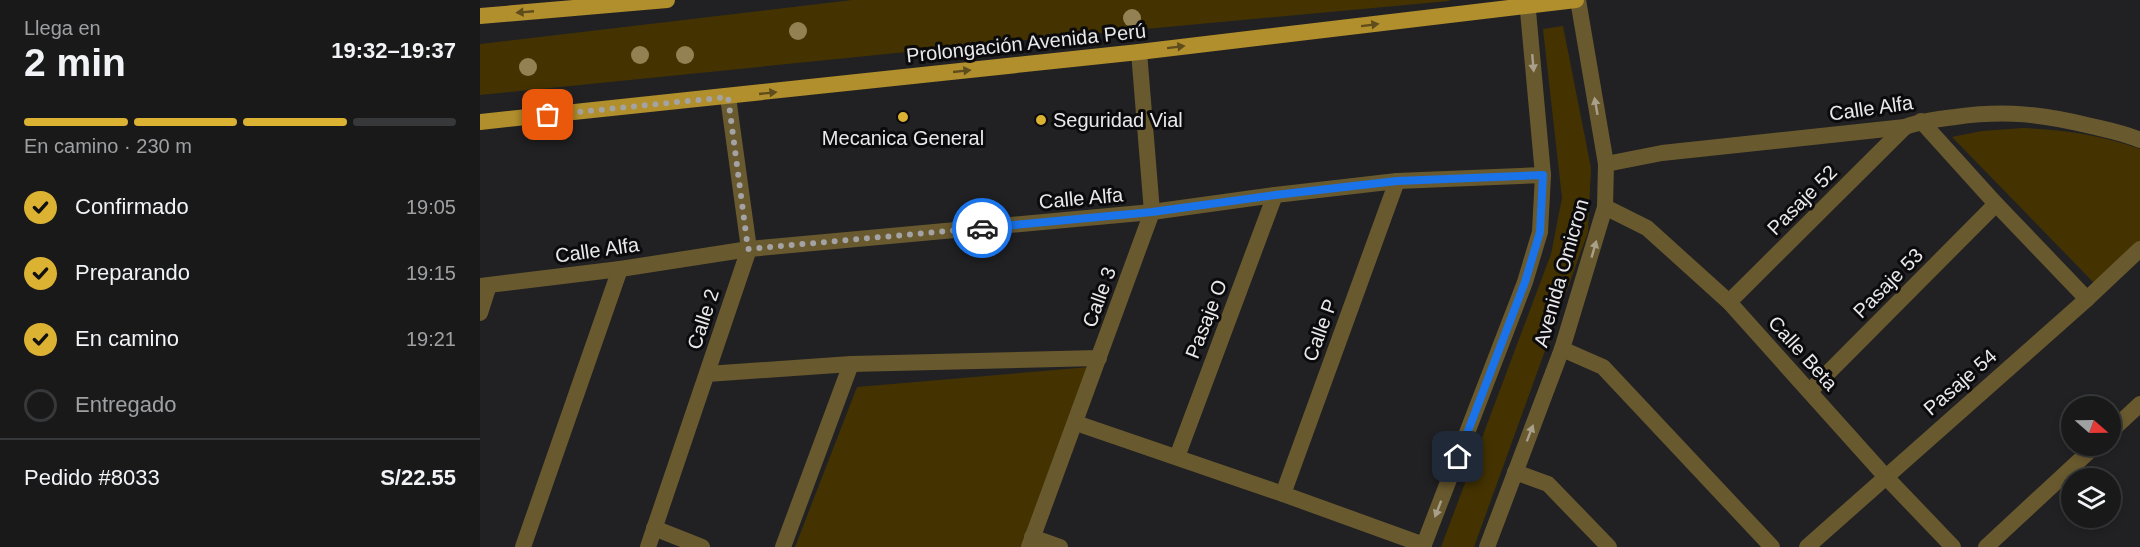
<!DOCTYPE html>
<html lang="es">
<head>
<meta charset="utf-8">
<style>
	body { margin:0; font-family:Arial,sans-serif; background:#262627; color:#f1f3f6; height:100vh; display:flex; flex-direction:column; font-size:22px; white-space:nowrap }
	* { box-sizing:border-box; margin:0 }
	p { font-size:20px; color:#9fa0a2 }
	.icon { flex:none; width:33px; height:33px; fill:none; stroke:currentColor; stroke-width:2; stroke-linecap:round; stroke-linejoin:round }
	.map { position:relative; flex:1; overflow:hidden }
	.side { display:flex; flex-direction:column; background:#19191a; width:480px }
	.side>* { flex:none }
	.needle { width:39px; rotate:110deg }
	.fabs { position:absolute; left:1581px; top:396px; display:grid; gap:12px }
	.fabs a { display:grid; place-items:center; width:60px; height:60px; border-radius:50%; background:#19191a; box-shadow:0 3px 9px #0003,0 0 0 2px #373839; font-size:30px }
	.pin { position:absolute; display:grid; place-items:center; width:51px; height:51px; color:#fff; margin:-26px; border-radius:12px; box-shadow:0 3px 9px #0006 }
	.courier { position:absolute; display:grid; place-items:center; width:60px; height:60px; margin:-30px; border:4px solid #1a73e8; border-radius:50%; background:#fff; color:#222; box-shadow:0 2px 8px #0007 }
	.summary em { font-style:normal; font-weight:700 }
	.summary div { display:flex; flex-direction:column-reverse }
	.summary { display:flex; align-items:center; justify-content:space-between; height:102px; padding:0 24px }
	h1 { font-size:39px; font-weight:700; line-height:45px }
	.bar { display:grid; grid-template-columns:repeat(4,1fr); gap:9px 6px; align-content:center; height:72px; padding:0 24px }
	.bar i { height:8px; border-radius:4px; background:#373839 }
	.bar .active { background:#dcb233 }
	.bar p { grid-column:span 4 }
	.line { display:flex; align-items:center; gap:15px; padding:0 24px; border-top:2px solid #373839 }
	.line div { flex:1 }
	ol { padding:0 24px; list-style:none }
	li { display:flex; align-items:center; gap:18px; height:66px }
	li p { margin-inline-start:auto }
	li .icon { padding:6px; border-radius:50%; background:#dcb233; color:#111; stroke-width:4 }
	li:last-child { color:#9fa0a2 }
	li i { width:33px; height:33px; border:3px solid #373839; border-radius:50% }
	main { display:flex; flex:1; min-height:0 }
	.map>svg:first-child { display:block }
	.green { fill:#430 }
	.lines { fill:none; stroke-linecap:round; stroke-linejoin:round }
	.minor { stroke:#69592e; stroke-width:16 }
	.tertiary { stroke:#69592e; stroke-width:16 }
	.primary { stroke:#b18f2c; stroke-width:16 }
	.tree { fill:#938153 }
	.oneway { fill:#5e4c1c }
	.oneway2 { fill:#a9a08c }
	.done { stroke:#a3a2a4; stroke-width:6; stroke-dasharray:0 10.8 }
	.route { stroke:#1a73e8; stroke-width:8 }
	.poi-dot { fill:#dcb233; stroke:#0b0a0c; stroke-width:2 }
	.labels { text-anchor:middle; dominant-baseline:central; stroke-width:6; stroke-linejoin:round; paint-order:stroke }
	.street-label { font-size:20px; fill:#e9e8ea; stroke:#0b0a0c }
	.poi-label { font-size:20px; fill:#e9e8ea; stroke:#0b0a0c; text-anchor:start }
</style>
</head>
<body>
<main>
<section class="side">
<div class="summary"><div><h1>2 min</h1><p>Llega en</p></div><em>19:32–19:37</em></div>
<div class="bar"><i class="active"></i><i class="active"></i><i class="active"></i><i></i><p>En camino · 230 m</p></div>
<ol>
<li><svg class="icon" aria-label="check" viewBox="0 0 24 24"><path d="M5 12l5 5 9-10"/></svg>Confirmado<p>19:05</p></li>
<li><svg class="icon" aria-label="check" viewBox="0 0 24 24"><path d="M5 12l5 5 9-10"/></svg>Preparando<p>19:15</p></li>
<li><svg class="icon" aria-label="check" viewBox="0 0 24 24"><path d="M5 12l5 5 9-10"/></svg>En camino<p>19:21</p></li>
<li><i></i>Entregado</li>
</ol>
<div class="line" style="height:78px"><div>Pedido #8033</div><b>S/22.55</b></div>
</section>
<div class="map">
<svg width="1660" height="547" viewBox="0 0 1660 547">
	<rect width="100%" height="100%" fill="#212123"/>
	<!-- green -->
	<g class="green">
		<path d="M372 0H969V1L536 41 0 95V44Z"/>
		<path d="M1083 26 1111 168 1108 232 994 547H961L1071 254 1082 198 1063 29Z"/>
		<path d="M1543 128C1584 130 1622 135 1660 149V243L1616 285 1472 137 1502 131Z"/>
		<path d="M610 367 545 547H315L377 387Z"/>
	</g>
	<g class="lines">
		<!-- minor -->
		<g class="minor">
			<path d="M1441 121 1516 204 1607 299"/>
			<path d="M1126 164 1182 153 1425 127C1441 121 1457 119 1475 117 1526 110 1562 114 1611 126 1628 130 1644 133 1660 140"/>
			<path d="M1125 207 1167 228 1249 302 1405 476 1473 547"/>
			<path d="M0 286 140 269 269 249 672 212 795 195 917 181 1063 175"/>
			<path d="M1249 302 1425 127"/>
			<path d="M0 313 9 285"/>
			<path d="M1082 349 1123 367 1292 547"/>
			<path d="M227 374 371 364 619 358"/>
			<path d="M1330 391 1516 204"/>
			<path d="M596 423 803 494 944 545"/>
			<path d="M1630 432 1660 404"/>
			<path d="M697 457 795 195"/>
			<path d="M1035 472 1068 484 1129 547"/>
			<path d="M803 494 917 181"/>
			<path d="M174 528 222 547"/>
			<path d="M552 537 580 547"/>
			<path d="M43 547 140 269"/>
			<path d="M168 547 269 249 248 97"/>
			<path d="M303 547 371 364"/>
			<path d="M549 547 672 212 659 52"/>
			<path d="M1327 547 1607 299 1660 249"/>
			<path d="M1506 547 1615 446"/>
		</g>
		<!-- tertiary -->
		<g class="tertiary">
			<path d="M943 547 1045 282 1060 232 1063 175 1047 0"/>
			<path d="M1007 547 1082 349 1125 207 1126 164 1098 0"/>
		</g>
		<!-- primary -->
		<g class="primary">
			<path d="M0 16 187 0"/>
			<path d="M0 122 659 52 1096 0"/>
		</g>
	</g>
	<!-- trees -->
	<g class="tree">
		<circle cx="652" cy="18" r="9"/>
		<circle cx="318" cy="31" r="9"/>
		<circle cx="160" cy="55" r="9"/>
		<circle cx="205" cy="55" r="9"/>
		<circle cx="48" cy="67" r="9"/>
	</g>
	<!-- one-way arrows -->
	<defs><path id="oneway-solid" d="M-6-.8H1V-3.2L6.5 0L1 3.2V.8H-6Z" transform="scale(1.5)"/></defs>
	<g class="oneway">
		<use href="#oneway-solid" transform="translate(45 12) rotate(175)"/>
		<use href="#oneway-solid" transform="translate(890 25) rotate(-7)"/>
		<use href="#oneway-solid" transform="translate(696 47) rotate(-7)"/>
		<use href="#oneway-solid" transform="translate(482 71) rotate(-6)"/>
		<use href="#oneway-solid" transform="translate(288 93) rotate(-6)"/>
	</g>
	<g class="oneway2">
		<use href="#oneway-solid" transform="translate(1053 63) rotate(85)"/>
		<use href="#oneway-solid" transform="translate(1116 106) rotate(-100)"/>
		<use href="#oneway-solid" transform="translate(1114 249) rotate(-74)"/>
		<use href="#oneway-solid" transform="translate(1050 433) rotate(-69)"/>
		<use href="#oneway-solid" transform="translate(958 509) rotate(111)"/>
	</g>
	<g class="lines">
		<!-- done -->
		<path class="done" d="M68 115 248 97 268 249 502 228"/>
		<!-- route -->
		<path class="route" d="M502 228 672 212 795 195 917 181 1063 175 1060 232 1045 282 978 457"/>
	</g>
	<!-- markers -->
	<g class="poi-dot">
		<circle cx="423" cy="117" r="6"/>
		<circle cx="561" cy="120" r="6"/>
	</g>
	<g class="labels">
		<!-- street labels -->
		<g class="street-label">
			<text transform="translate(546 43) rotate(-6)">Prolongación Avenida Perú</text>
			<text transform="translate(1391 108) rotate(-8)">Calle Alfa</text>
			<text transform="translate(601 198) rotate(-5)">Calle Alfa</text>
			<text transform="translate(1322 200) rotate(-45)">Pasaje 52</text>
			<text transform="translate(117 250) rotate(-8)">Calle Alfa</text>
			<text transform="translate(1081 273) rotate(-74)">Avenida Omicron</text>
			<text transform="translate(1408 283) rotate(-45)">Pasaje 53</text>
			<text transform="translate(619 297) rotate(-70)">Calle 3</text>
			<text transform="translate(223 319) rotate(-72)">Calle 2</text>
			<text transform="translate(726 319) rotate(-69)">Pasaje O</text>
			<text transform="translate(840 330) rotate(-70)">Calle P</text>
			<text transform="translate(1323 353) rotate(48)">Calle Beta</text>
			<text transform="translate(1480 382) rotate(-41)">Pasaje 54</text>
		</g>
		<!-- poi labels -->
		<g class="poi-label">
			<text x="573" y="120">Seguridad Vial</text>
			<text x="423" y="138" text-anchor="middle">Mecanica General</text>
		</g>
	</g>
</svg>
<div class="fabs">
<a><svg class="needle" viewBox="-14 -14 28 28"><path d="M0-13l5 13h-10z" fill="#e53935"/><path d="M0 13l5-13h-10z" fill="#9fa0a2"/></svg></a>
<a><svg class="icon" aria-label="layers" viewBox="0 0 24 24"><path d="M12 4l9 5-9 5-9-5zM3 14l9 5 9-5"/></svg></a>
</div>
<div class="pin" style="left:68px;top:115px;background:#ea580c"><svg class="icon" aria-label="bag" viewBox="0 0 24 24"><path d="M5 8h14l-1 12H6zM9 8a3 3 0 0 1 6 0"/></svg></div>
<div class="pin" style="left:978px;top:457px;background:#1f2937"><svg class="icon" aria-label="home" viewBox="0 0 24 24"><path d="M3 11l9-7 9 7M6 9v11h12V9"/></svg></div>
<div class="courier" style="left:502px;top:228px"><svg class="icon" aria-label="car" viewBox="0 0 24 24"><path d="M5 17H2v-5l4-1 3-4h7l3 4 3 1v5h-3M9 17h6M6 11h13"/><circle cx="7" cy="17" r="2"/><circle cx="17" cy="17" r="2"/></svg></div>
</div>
</main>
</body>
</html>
